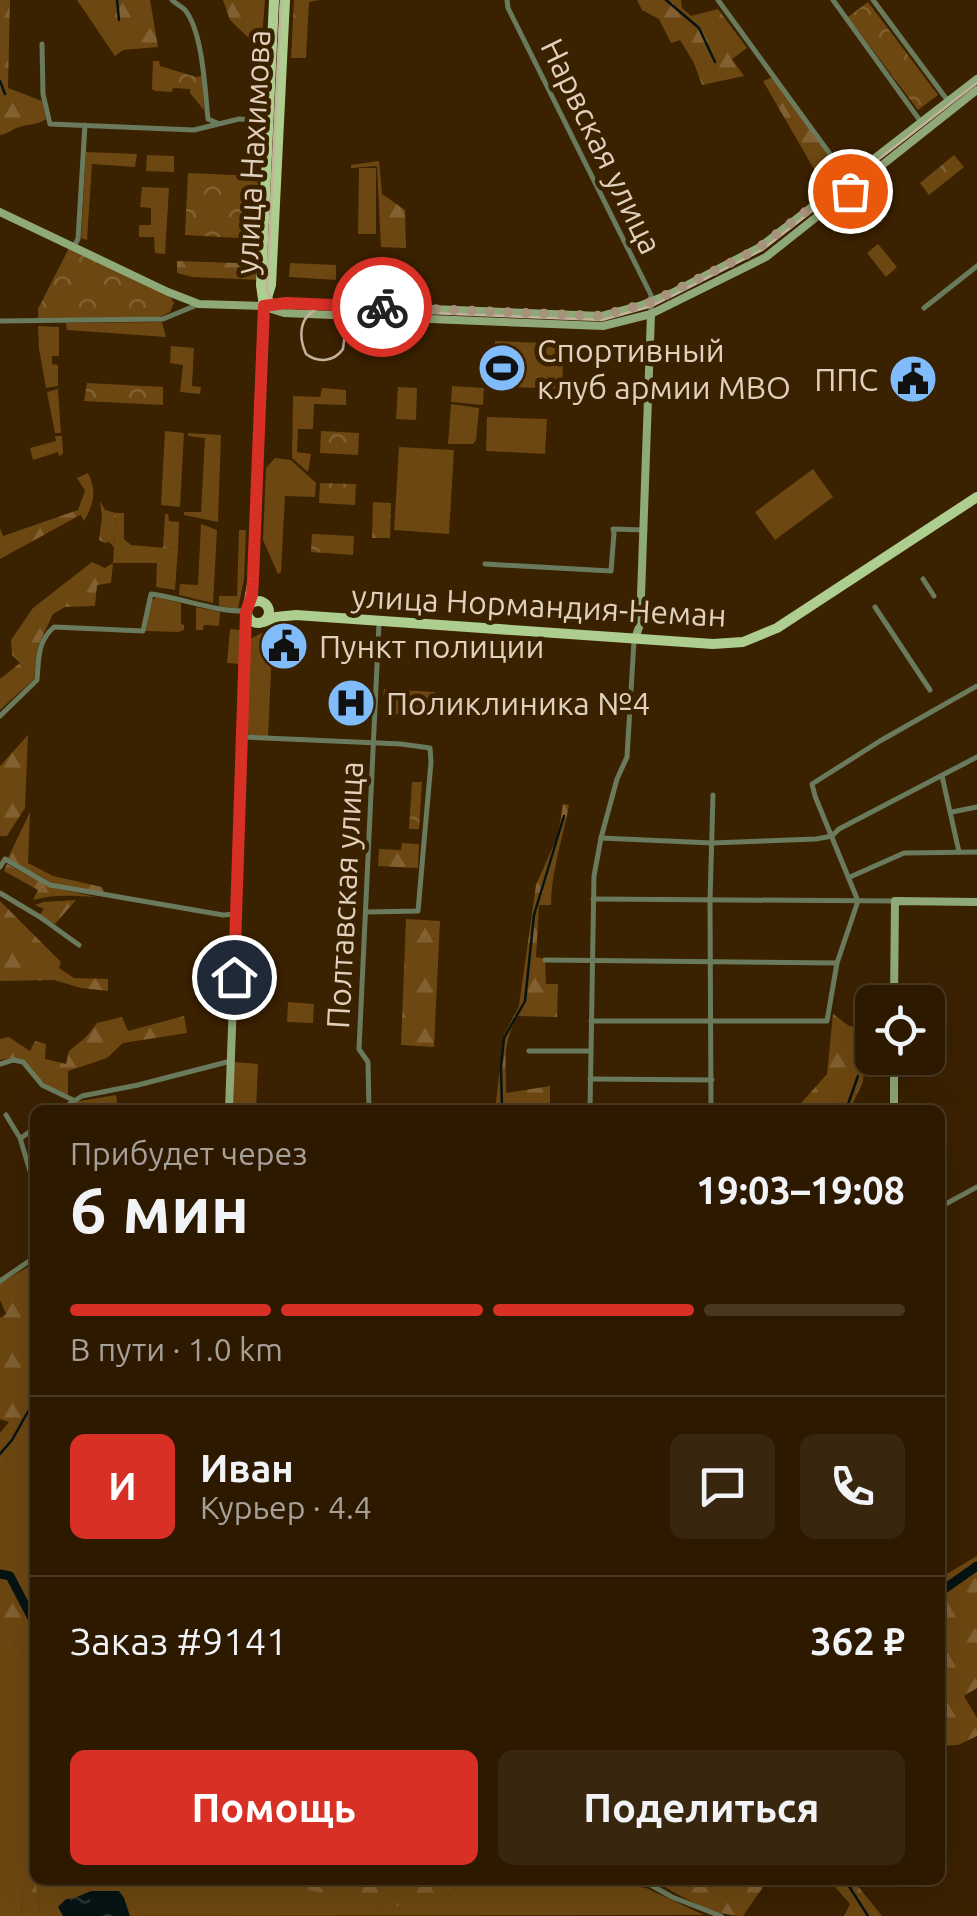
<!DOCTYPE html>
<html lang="ru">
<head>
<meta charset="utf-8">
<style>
	body { margin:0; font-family:Ubuntu,sans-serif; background:#38260f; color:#f1f3f6; height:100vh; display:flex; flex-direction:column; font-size:38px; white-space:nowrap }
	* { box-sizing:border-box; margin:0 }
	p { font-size:32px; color:#a6a099 }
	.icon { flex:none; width:55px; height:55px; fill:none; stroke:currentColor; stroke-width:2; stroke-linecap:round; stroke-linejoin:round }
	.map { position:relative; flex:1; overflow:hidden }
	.panel { position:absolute; left:30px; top:1105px; width:915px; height:780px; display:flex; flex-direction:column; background:#2c1900; border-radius:15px; box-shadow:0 10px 40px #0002,0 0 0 2px #483822 }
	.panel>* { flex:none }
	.fabs { position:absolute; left:855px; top:985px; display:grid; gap:20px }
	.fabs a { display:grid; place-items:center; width:90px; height:90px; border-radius:15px; background:#2c1900; box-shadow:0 10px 40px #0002,0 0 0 2px #483822; font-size:50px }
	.pin { position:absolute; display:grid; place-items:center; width:85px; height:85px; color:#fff; margin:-42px; border:5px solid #fff; border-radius:50%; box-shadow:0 2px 10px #0007 }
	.courier { position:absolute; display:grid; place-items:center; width:100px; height:100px; margin:-50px; border:8px solid #d93025; border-radius:50%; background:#fff; color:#222; box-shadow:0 2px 12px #0007 }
	.summary em { font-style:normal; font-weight:600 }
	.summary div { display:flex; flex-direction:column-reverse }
	.summary { display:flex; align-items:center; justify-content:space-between; height:170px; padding:0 40px }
	h1 { font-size:65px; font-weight:600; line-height:75px }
	.bar { display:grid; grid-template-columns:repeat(4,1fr); gap:15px 10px; align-content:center; height:120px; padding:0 40px }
	.bar i { height:12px; border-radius:8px; background:#483822 }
	.bar .on { background:#d93025 }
	.bar p { grid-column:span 4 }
	.line { display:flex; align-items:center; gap:25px; padding:0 40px; border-top:2px solid #483822 }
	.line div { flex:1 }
	.round { display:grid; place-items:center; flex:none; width:105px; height:105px; border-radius:15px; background:#38260f }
	.cta { display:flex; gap:20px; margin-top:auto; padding:20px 40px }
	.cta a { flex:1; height:115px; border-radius:15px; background:#d93025; color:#fff; font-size:40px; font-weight:600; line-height:115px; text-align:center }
	.cta a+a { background:#38260f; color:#f1f3f6 }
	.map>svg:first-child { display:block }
	.grass { fill:#6d4711 }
	.forest { fill:url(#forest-firs) }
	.park { fill:url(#park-crowns) }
	.water { fill:url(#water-ripples) }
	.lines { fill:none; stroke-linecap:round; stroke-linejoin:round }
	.stream { stroke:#051413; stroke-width:2.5 }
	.river { stroke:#051413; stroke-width:9 }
	.street { stroke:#6a7a5c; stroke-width:5 }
	.secondary { stroke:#90a979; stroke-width:8 }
	.primary { stroke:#adce8f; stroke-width:10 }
	.tram { stroke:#c4b29d; stroke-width:2.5 }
	.done { stroke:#a7937b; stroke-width:10; stroke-dasharray:0 18 }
	.route { stroke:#d93025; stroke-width:12 }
	.labels { text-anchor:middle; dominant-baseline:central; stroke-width:9; stroke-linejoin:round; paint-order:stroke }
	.street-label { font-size:32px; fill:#e1d0bd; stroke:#3a2100 }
	.poi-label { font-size:32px; fill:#e1d0bd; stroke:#3a2100; text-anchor:start }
</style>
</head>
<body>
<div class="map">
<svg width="977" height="1916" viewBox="0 0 977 1916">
	<defs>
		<pattern id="forest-firs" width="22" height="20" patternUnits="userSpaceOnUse" patternTransform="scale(2.5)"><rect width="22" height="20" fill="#6d4711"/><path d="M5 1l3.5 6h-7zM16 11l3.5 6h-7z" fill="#826032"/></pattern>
		<pattern id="park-crowns" width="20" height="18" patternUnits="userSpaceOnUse" patternTransform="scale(2.5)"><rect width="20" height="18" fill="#6d4711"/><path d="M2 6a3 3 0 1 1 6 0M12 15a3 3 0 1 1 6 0" fill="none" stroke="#826032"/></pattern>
		<pattern id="water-ripples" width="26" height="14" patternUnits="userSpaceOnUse" patternTransform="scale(2.5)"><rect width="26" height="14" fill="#051413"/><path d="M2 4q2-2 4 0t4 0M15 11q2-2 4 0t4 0" fill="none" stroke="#293533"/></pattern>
	</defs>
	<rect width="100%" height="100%" fill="#3a2100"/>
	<!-- grass -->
	<g class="grass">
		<path d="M86 152 137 154 135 167 92 164 87 240 81 238Z"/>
		<path d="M147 155 174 156V172L146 171Z"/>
		<path d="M359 168H376V234H358Z"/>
		<path d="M142 187 169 188 165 254 155 253 154 237H139V225H151V208L140 207Z"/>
		<path d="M878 244 897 267 886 277 867 253Z"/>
		<path d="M290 263 336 265V280L289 277Z"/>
		<path d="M162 322 166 337 67 330 66 323Z"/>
		<path d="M38 326 59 327V356H52V364L58 365V386L46 388 39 349Z"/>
		<path d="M495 341 564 344 562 389 493 386Z"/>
		<path d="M171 346 194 348 192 386 201 387 200 394 180 392 183 365 170 363Z"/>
		<path d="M452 386 484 388 483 405 451 402Z"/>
		<path d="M398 387 417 388 416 420 396 419Z"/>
		<path d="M322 388 346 390V405L314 404 313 429H298L297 452 311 454 308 472 292 458 293 396 320 397Z"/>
		<path d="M58 389 61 433H55L47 392Z"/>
		<path d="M451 404 479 408 476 440 473 444H448Z"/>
		<path d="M487 417 547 419 545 454 486 451Z"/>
		<path d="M165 431 184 433 180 507 161 505Z"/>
		<path d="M188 433 221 435 218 522 184 515V512H201L205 438 188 436Z"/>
		<path d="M55 436H62L63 454 59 456 58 452 33 460 30 448 56 441Z"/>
		<path d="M399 447 454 450 449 534 394 530Z"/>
		<path d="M275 458 291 460 316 483 315 497 285 496 281 572 278 574 263 540 266 468Z"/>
		<path d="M813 469 833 497 775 540 755 512Z"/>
		<path d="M88 473C97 490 94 504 84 521L78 510 85 491 77 478Z"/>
		<path d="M116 513H124V539L131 545 178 549 175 590 156 587 157 563H113Z"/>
		<path d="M201 524 217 530 213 603 179 595 180 584 198 585Z"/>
		<path d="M239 530H246L244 579 238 609 219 606V596H237Z"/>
		<path d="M156 597 181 603V624L184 625V630L178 632 146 631 151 601Z"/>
		<path d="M196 607 220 612 219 626 204 625 203 630H196Z"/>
		<path d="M230 629 240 630 239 664 227 663Z"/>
		<path d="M268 630H273L268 736 250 735 246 732 250 639Z"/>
		<path d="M384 689 435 692 431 716 395 714 396 696 383 695Z"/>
		<path d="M288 1002 314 1004 313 1023 287 1022Z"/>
		<path d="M234 1062 258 1064 256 1110H233Z"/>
		<path d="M27 1432 31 1473 35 1475V1612L0 1569V1473L9 1453Z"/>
		<path d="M0 1620 16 1646 35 1667V1880H214L220 1883 272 1880 386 1905 449 1896 463 1880H601L646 1888 704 1915 40 1916 36 1886 23 1888 21 1916H0Z"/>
	</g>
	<!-- forest -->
	<g class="forest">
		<path d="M0 0H10L8 88 42 101 46 119C38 125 29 124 19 127 11 129 9 134 0 135Z"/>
		<path d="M77 0H150L158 47 123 50 115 56Z"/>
		<path d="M223 0H265L261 50 230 20Z"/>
		<path d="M294 0H320L309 2 306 58H291Z"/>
		<path d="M637 0H681L682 8 691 16 718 9 747 48 732 59 744 76 702 85 694 63 680 40 671 43 659 19 642 10Z"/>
		<path d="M773 77 841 174 825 188 763 81Z"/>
		<path d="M379 161 382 194 405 210 406 248 381 247 377 166 351 168V165Z"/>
		<path d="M177 261 260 264 259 280 193 277 177 273Z"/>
		<path d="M100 501 105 510 116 513 114 547 109 542 105 543 99 540 102 517Z"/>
		<path d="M373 502 391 503 390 538H372Z"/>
		<path d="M78 510 82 514 0 559V528L3 536Z"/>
		<path d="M92 562 105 568 113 563 111 583 97 585 95 606 65 607 53 614 38 646 34 679 0 710V679L20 663 12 655 11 640 33 608Z"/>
		<path d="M28 735 25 808 7 836H0V766Z"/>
		<path d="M563 804 569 805C563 838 551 871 551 905H539L536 957 545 959 546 984H558L557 1017 518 1016C502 1042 506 1063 506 1093L550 1086V1105L525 1110H495L504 1035 519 1006 536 885 558 835Z"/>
		<path d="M30 812 28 863 53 876 102 887 105 893 52 883 8 858Z"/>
		<path d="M402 843 419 844 418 868 378 866 379 849 401 850Z"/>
		<path d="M7 864 50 887 96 897C75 896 54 894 33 900L38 890 4 871Z"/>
		<path d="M76 900 55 924 39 916 44 909 35 905 44 902Z"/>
		<path d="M0 901 61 962 59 968 74 978 108 979V991L81 988 54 980 0 981Z"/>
		<path d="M406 919 440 921 434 1047 401 1045Z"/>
		<path d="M833 1014 849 1026 858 1027 857 1048 865 1049 863 1081 850 1110H795L827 1074Z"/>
		<path d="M184 1016 187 1033 123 1043 107 1058 68 1071V1095C61 1091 51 1088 44 1083 25 1070 30 1053 0 1060V1039L9 1037 30 1051 35 1041 46 1044 45 1059 66 1064 69 1051 86 1037 97 1023 122 1017 128 1031Z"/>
		<path d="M116 1095 118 1110H62L74 1102Z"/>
		<path d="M35 1263V1475L31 1473 27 1436 22 1451 9 1453 0 1473V1433L9 1422 0 1419V1318L6 1314 0 1300V1283Z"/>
		<path d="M977 1556V1688L964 1696 977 1718V1736L958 1745 940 1746V1578Z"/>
		<path d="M0 1569 35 1612V1667L16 1646 0 1620Z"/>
		<path d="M272 1880H463L449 1896 420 1907 386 1905 302 1889Z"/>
		<path d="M654 1880H768L743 1916C713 1916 679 1896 654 1880Z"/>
		<path d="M829 1880H853L882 1916H844L850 1904Z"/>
		<path d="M36 1885 40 1916H21L23 1888Z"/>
	</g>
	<!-- park -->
	<g class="park">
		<path d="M868 2 938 95 918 110 848 17Z"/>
		<path d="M153 61H159L160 66 196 77 202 76 204 110 190 93V89L173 88 172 92 155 91 152 89Z"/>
		<path d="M954 155 964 167 929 195 920 183Z"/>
		<path d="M188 173 258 176 255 239 185 235Z"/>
		<path d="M69 248 171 298 174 303 170 312 158 318H38V309Z"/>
		<path d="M87 383 163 387V405L84 401Z"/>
		<path d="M321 431 359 433 358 455 320 453Z"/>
		<path d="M320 483 356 484 355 505 319 503Z"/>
		<path d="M165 514H168L169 521 179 522 178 549 163 548Z"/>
		<path d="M312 534 354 536 353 555 311 552Z"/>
		<path d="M412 782H422L419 829H409Z"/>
	</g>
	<!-- water -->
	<path class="water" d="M91 1891H119L124 1898 130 1916H63L58 1907 66 1899 74 1898Z"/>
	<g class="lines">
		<!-- stream -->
		<g class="stream">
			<path d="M117 0 119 20"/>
			<path d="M666 0 699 28 715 62"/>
			<path d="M0 81 5 94"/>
			<path d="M502 1110 501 1068 504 1038 525 1001 534 915 564 816"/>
			<path d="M846 1110 858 1076"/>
			<path d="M0 1454 12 1440 35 1399"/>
			<path d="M845 1880 868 1916"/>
		</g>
		<!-- river -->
		<g class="river">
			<path d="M0 1574 10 1576 35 1624"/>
			<path d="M940 1592 977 1566"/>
		</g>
		<!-- street -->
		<g class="street">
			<path d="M172 0C176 4 181 6 185 10 203 32 205 91 208 119L217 123"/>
			<path d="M507 0 508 8 651 295V314"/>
			<path d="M718 0 854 187"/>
			<path d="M833 0 921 122"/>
			<path d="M873 0 948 101"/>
			<path d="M42 44 43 94 50 124 194 130 239 119 270 121"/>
			<path d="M74 246 78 239 85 125"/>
			<path d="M924 308 977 266"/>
			<path d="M0 321 163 319 197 305"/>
			<path d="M485 564 611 571 614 533 613 529 645 530"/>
			<path d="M923 579 934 596"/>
			<path d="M875 607 930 690"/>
			<path d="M0 716 37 680C39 658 37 642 54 627L143 631 151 594C182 598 215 612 246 611"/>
			<path d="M243 737 401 744 430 748 431 762 418 911 367 912"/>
			<path d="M942 776 959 852"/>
			<path d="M952 812 977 807"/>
			<path d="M601 838 712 843 816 839 832 836 839 829 977 757"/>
			<path d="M0 867 5 859 50 885 223 915 236 914"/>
			<path d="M850 877 904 853 977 852"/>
			<path d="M0 893 40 917 79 945"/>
			<path d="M593 899 895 901"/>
			<path d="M545 960 837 963"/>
			<path d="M591 1021H827L837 963 858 901 815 796 812 784 880 741 977 686"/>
			<path d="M529 1051H590"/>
			<path d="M0 1064 13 1060 23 1062 42 1085 73 1100"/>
			<path d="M590 1079 712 1080"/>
			<path d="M60 1110 82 1096 138 1085 231 1061"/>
			<path d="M369 1110 368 1062 359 1049 379 623"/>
			<path d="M590 1110 594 876 601 838 617 779 627 757 634 641"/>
			<path d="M711 1110 710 901 713 795"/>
			<path d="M6 1115 20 1138 30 1171 35 1178"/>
			<path d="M21 1138 35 1128"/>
			<path d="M940 1207 977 1187"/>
			<path d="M0 1281 35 1257"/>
			<path d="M649 1884 672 1897 721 1916"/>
		</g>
		<!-- secondary -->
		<g class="secondary">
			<path d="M0 212 168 292 199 304 264 306 286 303 601 316 642 305 672 293 760 247 977 79"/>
			<path d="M268 308 284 313 603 326 651 314 766 257 977 90"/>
			<path d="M635 639 640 624 651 314"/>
			<path d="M894 1002 895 901 977 902"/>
			<path d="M229 1110 247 617"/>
			<path d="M894 1110V1058"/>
		</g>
		<!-- primary -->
		<g class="primary">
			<path d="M266 301 271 285 285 0"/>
			<circle cx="258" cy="612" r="11"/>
			<path d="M248 607 253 579 264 306 261 285 274 0"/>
			<path d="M264 622 276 617 296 615 713 644 743 642 777 628 977 497"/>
		</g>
		<!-- tram -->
		<g class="tram">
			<path d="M281 0 267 290 274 303 286 307 602 320 652 306 762 250 977 83"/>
			<path d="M319 308C299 316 298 336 306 354 318 363 334 362 343 349 345 332 350 316 331 308"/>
		</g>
	</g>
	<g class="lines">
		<!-- done -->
		<path class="done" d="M382 307 601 316 652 302 744 256 760 247 848 179 854 187 850 191"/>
		<!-- route -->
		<path class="route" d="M234 977 246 612 252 595 253 579 264 306 286 303 382 307"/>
	</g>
	<!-- icons -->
	<defs>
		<g id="stadium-disc" transform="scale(2.5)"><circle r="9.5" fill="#81bcfa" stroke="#3a2100"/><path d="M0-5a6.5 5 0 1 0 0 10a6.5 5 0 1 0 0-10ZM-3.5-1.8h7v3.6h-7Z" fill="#111"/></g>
		<g id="civic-disc" transform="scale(2.5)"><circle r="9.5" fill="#81bcfa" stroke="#3a2100"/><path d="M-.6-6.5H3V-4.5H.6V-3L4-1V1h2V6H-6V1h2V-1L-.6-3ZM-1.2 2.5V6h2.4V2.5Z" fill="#111"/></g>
		<g id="hospital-disc" transform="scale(2.5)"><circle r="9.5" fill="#81bcfa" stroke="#3a2100"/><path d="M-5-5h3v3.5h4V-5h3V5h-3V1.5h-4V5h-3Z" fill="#111"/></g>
	</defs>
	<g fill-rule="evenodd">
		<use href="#stadium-disc" x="502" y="368"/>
		<use href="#civic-disc" x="913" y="379"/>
		<use href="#civic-disc" x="284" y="646"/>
		<use href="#hospital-disc" x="351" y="703"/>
	</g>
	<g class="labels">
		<!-- street labels -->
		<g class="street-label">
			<text transform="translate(602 146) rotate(64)">Нарвская улица</text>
			<text transform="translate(252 152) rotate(-87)">улица Нахимова</text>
			<text transform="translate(539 605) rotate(3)">улица Нормандия-Неман</text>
			<text transform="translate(344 895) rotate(-87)">Полтавская улица</text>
		</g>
		<!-- poi labels -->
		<g class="poi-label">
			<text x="537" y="350">Спортивный<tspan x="537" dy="37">клуб армии МВО</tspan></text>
			<text x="878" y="379" text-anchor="end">ППС</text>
			<text x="319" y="646">Пункт полиции</text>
			<text x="386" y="703">Поликлиника №4</text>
		</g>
	</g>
</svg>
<div class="fabs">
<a><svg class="icon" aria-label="locate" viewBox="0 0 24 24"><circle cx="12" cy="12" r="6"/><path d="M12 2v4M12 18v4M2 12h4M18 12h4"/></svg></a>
</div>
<div class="pin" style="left:850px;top:191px;background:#ea580c"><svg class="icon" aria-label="bag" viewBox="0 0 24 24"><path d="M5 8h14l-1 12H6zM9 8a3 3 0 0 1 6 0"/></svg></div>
<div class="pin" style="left:234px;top:977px;background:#1f2937"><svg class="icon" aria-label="home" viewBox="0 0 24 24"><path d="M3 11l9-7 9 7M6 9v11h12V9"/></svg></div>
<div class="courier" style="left:382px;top:307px"><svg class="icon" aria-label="bike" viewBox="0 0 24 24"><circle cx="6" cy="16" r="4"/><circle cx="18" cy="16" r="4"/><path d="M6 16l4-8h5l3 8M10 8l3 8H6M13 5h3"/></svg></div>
<section class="panel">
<div class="summary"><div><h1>6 мин</h1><p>Прибудет через</p></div><em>19:03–19:08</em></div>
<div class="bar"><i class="on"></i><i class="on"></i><i class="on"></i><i></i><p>В пути · 1.0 km</p></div>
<div class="line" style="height:180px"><b class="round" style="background:#d93025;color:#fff">И</b><div><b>Иван</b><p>Курьер · 4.4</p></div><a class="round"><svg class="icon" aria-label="chat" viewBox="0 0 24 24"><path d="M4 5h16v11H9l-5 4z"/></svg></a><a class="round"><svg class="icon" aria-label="phone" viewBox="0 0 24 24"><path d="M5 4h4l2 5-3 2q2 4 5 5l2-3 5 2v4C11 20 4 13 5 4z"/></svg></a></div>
<div class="line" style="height:130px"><div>Заказ #9141</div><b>362 ₽</b></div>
<div class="cta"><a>Помощь</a><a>Поделиться</a></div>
</section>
</div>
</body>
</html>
